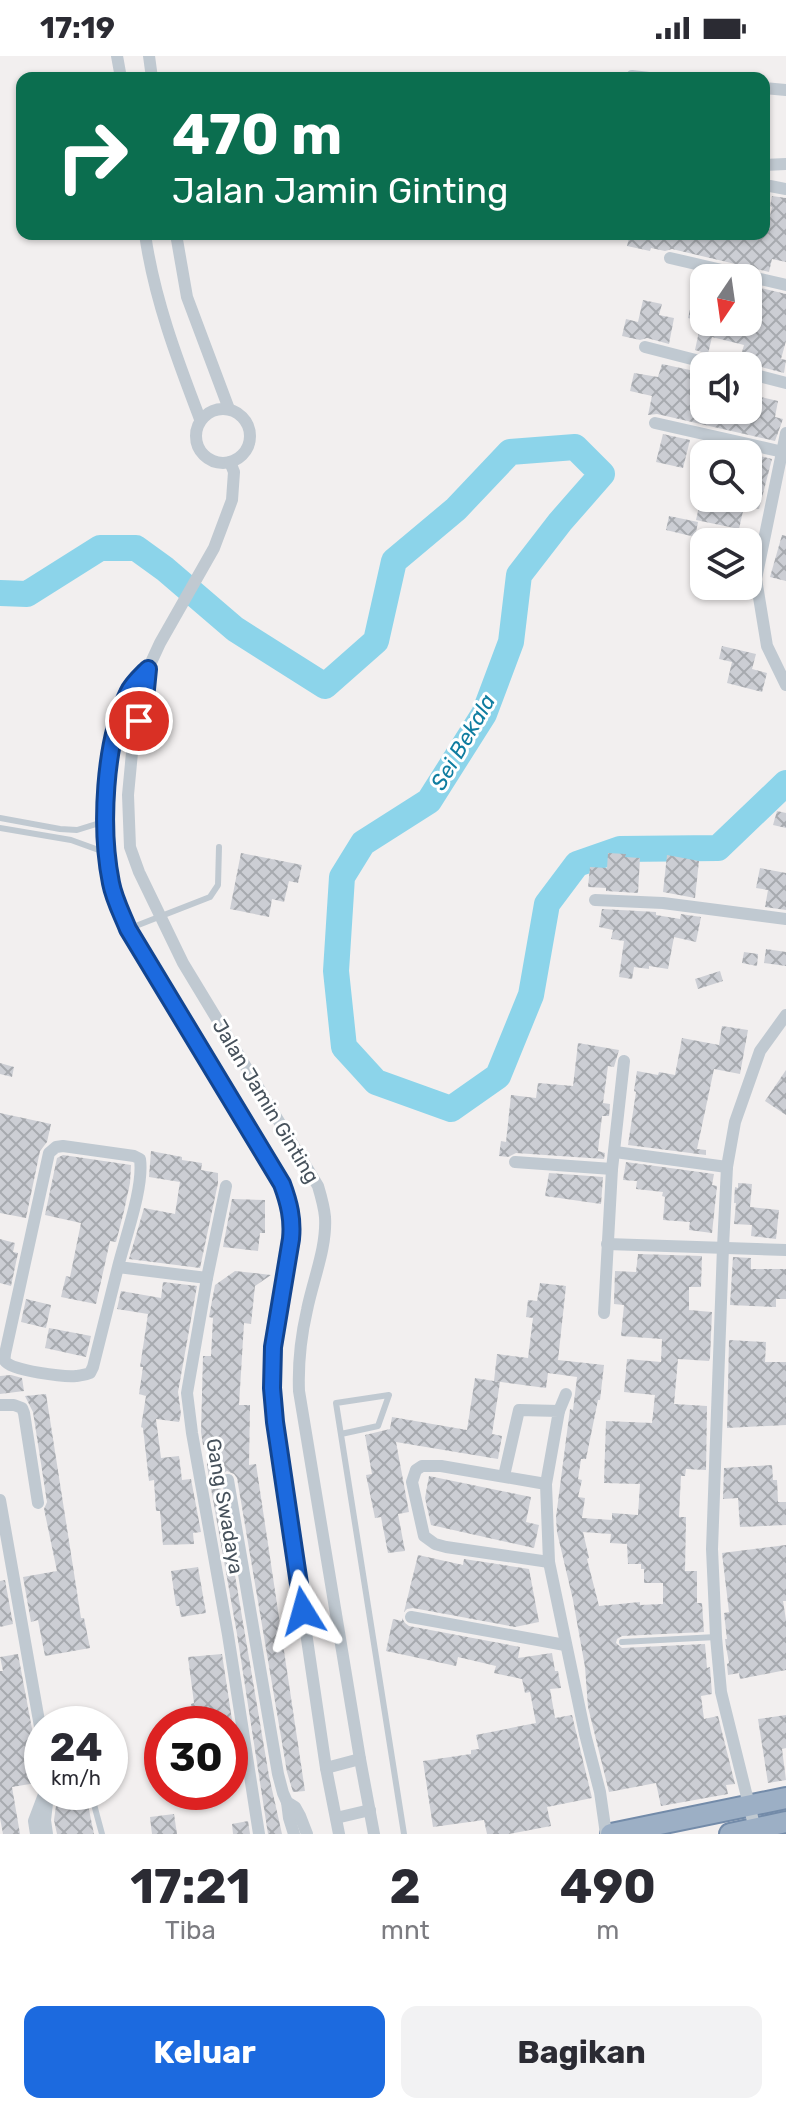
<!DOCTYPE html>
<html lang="id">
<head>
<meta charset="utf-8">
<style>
	body { margin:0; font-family:Rubik,sans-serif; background:#f2f2f3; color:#2b2b33; height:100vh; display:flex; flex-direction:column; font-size:30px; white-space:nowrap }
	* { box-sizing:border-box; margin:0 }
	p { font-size:26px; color:#7c7c81 }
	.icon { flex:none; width:44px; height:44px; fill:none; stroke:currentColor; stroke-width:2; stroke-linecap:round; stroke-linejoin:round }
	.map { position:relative; height:1778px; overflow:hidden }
	.details { display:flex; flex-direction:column; background:#fff; flex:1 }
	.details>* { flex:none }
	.hud { position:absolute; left:16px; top:16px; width:754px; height:168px; border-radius:16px; box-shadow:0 2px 6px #0004; background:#0b6e4f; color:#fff; overflow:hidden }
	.needle { width:52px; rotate:193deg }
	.tools { position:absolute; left:690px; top:208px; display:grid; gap:16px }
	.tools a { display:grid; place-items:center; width:72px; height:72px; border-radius:16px; background:#fff; box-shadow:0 2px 6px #0004; font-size:40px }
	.speed { position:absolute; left:24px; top:1650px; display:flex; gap:16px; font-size:40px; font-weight:700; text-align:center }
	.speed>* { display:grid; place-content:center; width:104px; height:104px; border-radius:50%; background:#fff; box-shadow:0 2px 6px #0004; line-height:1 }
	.speed small { font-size:20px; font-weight:400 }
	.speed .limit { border:12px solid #d22; background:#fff; color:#111 }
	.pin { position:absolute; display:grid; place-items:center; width:68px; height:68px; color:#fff; margin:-34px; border:4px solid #fff; border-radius:50%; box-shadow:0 2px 8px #0007 }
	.me { position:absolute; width:88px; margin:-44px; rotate:352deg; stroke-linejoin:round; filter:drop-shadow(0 0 6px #0008) }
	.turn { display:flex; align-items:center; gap:28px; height:168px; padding:0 24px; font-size:36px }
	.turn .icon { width:104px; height:104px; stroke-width:2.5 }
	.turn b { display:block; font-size:56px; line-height:68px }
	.eta { display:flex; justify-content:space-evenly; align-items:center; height:136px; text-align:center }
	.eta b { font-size:48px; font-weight:700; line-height:56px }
	.primary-button { display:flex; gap:16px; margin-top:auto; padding:16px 24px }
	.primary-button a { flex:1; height:92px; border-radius:16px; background:#1c6adf; color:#fff; font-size:32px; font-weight:700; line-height:92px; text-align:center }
	.primary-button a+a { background:#f2f2f3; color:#2b2b33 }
	.status { display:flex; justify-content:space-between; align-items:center; height:56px; padding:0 40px; background:#fff; direction:ltr }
	.status svg { height:22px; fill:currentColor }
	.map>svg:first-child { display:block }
</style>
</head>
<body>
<div class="status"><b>17:19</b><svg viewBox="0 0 49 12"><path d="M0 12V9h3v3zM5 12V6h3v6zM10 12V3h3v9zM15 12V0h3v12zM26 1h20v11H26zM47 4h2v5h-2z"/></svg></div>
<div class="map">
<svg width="786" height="1778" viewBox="0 0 786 1778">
	<defs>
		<pattern id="building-cross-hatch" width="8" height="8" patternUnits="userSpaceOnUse" patternTransform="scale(2)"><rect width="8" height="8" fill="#ccced4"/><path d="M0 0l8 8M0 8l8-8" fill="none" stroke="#a7aaaf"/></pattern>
	</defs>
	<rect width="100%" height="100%" fill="#f2efef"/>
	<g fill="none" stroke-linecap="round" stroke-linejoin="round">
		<polyline stroke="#8cd4ea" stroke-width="26" points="0,537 27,538 100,492 136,492 165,513 235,573 325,630 376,585 394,505 456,453 510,396 575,391 602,418 560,466 519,519 511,586 484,658 429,745 363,787 342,821 336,915 344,991 376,1026 451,1053 498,1020 531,939 547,848 577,808 620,793 718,792 786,727"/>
	</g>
	<g fill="url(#building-cross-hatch)" fill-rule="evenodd">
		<polygon points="772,140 786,142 786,206 772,203 769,216 672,193 665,195 651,192 650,195 627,190 630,178 764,178 764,173 767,173 772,151 770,150"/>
		<polygon points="698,218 716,222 704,222 704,266 688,262"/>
		<polygon points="748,229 786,238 786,285 781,303 786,304 784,317 750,308 738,310 744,289 712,281 708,298 695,294 701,266 748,266"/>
		<polygon points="643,244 662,248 659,259 674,262 669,288 647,282 640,284 622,280 626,263 638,266"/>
		<polygon points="662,308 690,314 691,312 704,315 704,354 748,354 748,338 778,345 775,361 783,363 775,385 657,358 648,359 652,340 630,335 634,317 658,321"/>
		<polygon points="663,378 690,384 683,412 656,406"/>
		<polygon points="726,392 772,403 759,453 748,450 748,398 724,398"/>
		<polygon points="701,442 746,442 739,473 696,464"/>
		<polygon points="669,460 698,466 695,481 666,474"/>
		<polygon points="782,479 786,480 786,525 770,521"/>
		<polygon points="722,590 756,598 752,613 767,617 762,636 727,627 732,606 719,603"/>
		<polygon points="777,755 786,757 786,772 773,769"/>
		<polygon points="241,797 302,809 298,827 289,825 284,846 272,843 269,861 230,853"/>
		<polygon points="608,797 626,798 625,801 640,802 638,837 606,835 606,832 588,831 590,811 607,812"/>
		<polygon points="667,799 699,805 695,842 663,836"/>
		<polygon points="760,812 786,817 786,854 765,851 768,834 756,832"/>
		<polygon points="602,853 656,856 656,859 680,863 681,858 701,861 696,886 674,881 668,913 649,910 649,913 634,911 632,923 619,921 624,885 611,883 613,874 599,871"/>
		<polygon points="766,893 786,896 786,910 764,907"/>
		<polygon points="744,896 758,898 757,910 742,907"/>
		<polygon points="720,915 723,925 698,933 695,923"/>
		<polygon points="722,970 748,974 740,1018 714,1013 697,1093 706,1094 706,1099 628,1089 636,1036 634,1035 637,1015 658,1019 659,1016 675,1019 682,982 719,989"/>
		<polygon points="578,987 619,994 614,1011 608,1010 603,1047 610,1048 609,1060 602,1060 598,1095 605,1097 604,1103 516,1097 508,1101 499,1100 501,1085 506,1086 511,1039 536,1042 538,1027 573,1030"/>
		<polygon points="0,1007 14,1011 12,1021 0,1018"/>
		<polygon points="786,1014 786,1059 765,1045"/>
		<polygon points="0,1057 51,1068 47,1086 40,1095 26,1162 0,1157"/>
		<polygon points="151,1095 182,1101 182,1104 202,1107 201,1114 218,1117 218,1127 200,1212 129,1203 144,1152 175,1158 180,1126 149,1121"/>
		<polygon points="63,1099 131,1109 130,1127 124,1155 116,1186 110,1185 96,1248 61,1241 66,1220 70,1221 81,1167 45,1159 57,1102"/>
		<polygon points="626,1106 714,1118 712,1129 717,1130 712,1177 689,1174 690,1166 663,1164 665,1141 662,1140 663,1136 636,1133 637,1125 623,1124"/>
		<polygon points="549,1117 603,1121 601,1148 545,1140"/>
		<polygon points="738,1127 752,1128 750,1151 779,1154 776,1183 751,1180 752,1169 734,1168 736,1147 734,1147 735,1131 738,1132"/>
		<polygon points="232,1143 265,1144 265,1177 260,1177 258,1195 223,1191"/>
		<polygon points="0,1183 15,1187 13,1196 18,1197 11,1230 0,1227"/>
		<path d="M638,1198L702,1200L701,1231H689V1254L712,1256L710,1302L709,1305L678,1303L674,1348L707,1350L706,1414L686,1413L685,1420H681L679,1461H686L685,1515H697V1547H702L704,1576L622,1580L617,1583L616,1587L622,1592L705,1588L707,1612L710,1611L712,1638L701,1640L704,1663L718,1660L735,1728L726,1729L728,1738L661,1750L656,1727L609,1736L588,1651L585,1611L573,1544L557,1476L556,1461L570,1353L573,1354L577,1321L548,1317L546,1332L494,1325L497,1298L528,1302L533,1262L526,1261L528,1244L537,1245L540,1227L566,1230L558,1304L604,1309L600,1344H598L586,1403H581L578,1423L582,1424L578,1441L585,1442L582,1462L612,1464V1457L638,1459L640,1428L604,1427L606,1365L652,1367L655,1339L624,1336L627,1303L661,1306L662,1283L621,1280L624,1249L614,1248L615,1215L636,1216ZM583,1476L611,1478L610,1487L627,1488L628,1508H641V1513H644V1527H663V1548L640,1549V1546L599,1550L587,1503L589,1502Z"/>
		<polygon points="733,1201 751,1202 751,1213 786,1213 786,1243 776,1243 776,1251 730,1249"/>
		<polygon points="235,1215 271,1219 255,1230 251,1268 244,1267 239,1349 250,1349 249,1409 256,1408 305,1735 293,1736 287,1716 237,1422 234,1418 227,1415 222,1418 219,1425 269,1720 282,1778 268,1778 237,1578 207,1410 207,1389 203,1389 201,1376 203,1300 211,1300 213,1262 209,1261 215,1229"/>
		<polygon points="163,1226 197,1230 178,1336 181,1358 179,1366 156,1363 161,1402 179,1400 182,1424 191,1423 201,1476 193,1477 194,1488 163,1489 160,1455 156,1455 154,1424 149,1425 143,1372 141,1371 146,1340 139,1338 143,1311 140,1311 148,1258 117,1253 121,1235 161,1242"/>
		<polygon points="26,1243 51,1249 46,1272 21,1266"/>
		<polygon points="49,1272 91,1280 86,1301 45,1292"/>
		<polygon points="729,1284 766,1286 765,1306 786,1306 786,1369 727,1372"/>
		<polygon points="11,1319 22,1322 24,1335 0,1338 0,1320"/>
		<polygon points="475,1322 500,1326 492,1378 502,1380 498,1403 396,1386 409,1456 398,1458 405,1495 388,1497 381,1461 375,1462 366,1419 372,1418 365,1379 390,1373 392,1361 467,1374"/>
		<polygon points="46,1338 81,1562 84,1562 90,1592 45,1600 38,1564 31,1566 23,1521 57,1515 44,1453 47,1446 33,1356 25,1340"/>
		<polygon points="772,1409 773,1424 777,1424 778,1446 786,1446 786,1469 740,1471 738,1442 723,1443 724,1412"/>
		<polygon points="429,1420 531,1441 526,1466 539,1469 534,1492 431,1469 425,1442"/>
		<polygon points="786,1489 786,1545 783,1545 786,1564 786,1614 740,1623 739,1617 728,1619 727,1608 729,1607 726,1590 725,1583 727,1583 724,1557 729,1556 722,1497"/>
		<polygon points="418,1499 463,1509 464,1503 529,1513 539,1566 515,1571 413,1552 407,1553 404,1556"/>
		<polygon points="198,1511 206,1557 181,1561 179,1550 176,1550 171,1515"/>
		<polygon points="5,1524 13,1568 0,1571 0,1525"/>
		<polygon points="402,1562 405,1567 409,1570 520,1591 518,1602 552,1597 555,1615 558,1615 561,1632 550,1633 555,1662 572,1659 592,1742 547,1751 551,1770 509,1778 487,1778 484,1764 433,1771 423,1705 471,1698 471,1694 479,1693 476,1679 536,1667 530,1636 525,1637 522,1623 494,1617 496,1610 458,1601 456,1610 386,1595 393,1563 402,1565"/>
		<polygon points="18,1598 42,1726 12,1731 20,1778 3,1778 0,1762 0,1615 3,1615 0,1601"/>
		<polygon points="222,1598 237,1697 230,1698 230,1668 195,1668 191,1648 194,1647 188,1601"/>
		<polygon points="786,1659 786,1692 782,1693 786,1724 768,1727 758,1663"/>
		<polygon points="87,1744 94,1778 57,1778 54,1764 56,1750"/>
		<polygon points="174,1758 177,1778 152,1778 150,1761"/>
		<polygon points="248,1765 250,1778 233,1778 232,1768"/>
	</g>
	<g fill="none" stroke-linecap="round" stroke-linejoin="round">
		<g stroke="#738ba9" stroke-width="24">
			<g id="trunk">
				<polyline points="611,1778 786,1742"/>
				<polyline points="730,1778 786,1766"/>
			</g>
		</g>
		<g stroke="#c0c9d1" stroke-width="6">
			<polyline points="0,762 60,773 77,774 106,765"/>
			<polyline points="0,772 71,784 107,797"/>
			<polyline points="128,873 210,841 218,829 219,791"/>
			<polyline points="341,1378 378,1370 389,1339 336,1347 404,1778"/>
			<polyline points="622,1586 716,1581"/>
			<polyline points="92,1741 102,1778"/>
		</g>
		<g stroke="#c0c9d1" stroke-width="12">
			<polyline points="117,0 121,22"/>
			<polyline points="149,0 152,22"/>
			<polyline points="632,20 649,22"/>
			<polyline points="764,32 786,34"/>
			<polyline points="764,109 786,108"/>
			<polyline points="764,131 770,130 786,133"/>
			<path d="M145,178C154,242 177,303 200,363"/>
			<polyline points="176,178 187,241 229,353"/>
			<polyline points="670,202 786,229"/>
			<polyline points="645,291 719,310"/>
			<polyline points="748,317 786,327"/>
			<circle cx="223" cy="380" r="27"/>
			<polyline points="655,367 783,396"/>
			<polyline points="786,377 756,523 767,590 786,629"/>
			<path d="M230,406L234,416L232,444L214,492L160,587L148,613L129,634L113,682L105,737L107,797L111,829L128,873L282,1128C290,1147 293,1163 291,1183L273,1291L272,1332L275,1366L326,1712L339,1778"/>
			<path d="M148,614L145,643L133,686L128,739L130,791L139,816L183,907L318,1130C321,1140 324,1150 325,1161C327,1191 313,1224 307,1254C301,1280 298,1308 299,1335L360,1703L374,1778"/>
			<polyline points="595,844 663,847 786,863"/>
			<polyline points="615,1096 727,1111"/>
			<polyline points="515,1106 612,1113"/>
			<polyline points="226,1130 207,1222 187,1337 192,1377 228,1579 259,1778"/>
			<polyline points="607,1188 786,1194"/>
			<path d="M118,1211C125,1182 144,1132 140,1103L134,1100L63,1090L56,1091L49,1097L5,1298C5,1300 4,1303 5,1305C11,1315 65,1321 76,1320C77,1320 89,1318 90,1317L93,1311L118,1211L207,1222"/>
			<polyline points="604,1257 612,1113 624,1005"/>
			<polyline points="0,1349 14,1349 22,1352 24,1357 38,1447"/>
			<polyline points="559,1355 566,1338"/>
			<polyline points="504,1420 519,1354 559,1355 546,1428 549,1506 446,1491 435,1488 424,1480 412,1426 416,1414 422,1410 441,1410 546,1428"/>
			<polyline points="228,1424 278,1718 283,1737 287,1746 295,1751 300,1760 307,1778"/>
			<polyline points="0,1444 42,1682"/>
			<polyline points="549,1506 585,1678 600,1736 606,1778"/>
			<polyline points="411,1561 565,1589"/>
			<polyline points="326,1712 360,1703"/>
			<polyline points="287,1746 289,1762 294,1778"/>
			<polyline points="336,1762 370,1754"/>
			<polyline points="755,1773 721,1636 716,1581 712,1493 723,1191 727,1111 735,1066 760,995 786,959"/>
			<polyline points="36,1778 34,1765 45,1736"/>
			<polyline points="47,1778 45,1764 48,1739"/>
		</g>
		<use href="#trunk" stroke="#9cafc5" stroke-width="20"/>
	</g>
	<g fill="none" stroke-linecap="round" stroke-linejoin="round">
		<g stroke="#124591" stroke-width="20">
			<path id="route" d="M139,665L145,643L148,613C141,620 132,628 128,637C104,687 100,772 111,827C114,843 122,858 128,873L282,1128C289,1147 293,1163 291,1183L273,1291L272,1332L275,1366L303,1555"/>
		</g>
		<use href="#route" stroke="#1c6adf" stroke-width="14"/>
	</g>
	<g text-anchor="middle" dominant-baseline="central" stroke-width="6" stroke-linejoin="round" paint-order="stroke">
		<g font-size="20" fill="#47525c" stroke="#fff">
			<text transform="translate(266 1045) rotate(59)">Jalan Jamin Ginting</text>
			<text transform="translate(225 1450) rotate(80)">Gang Swadaya</text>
		</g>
		<g font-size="22" font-style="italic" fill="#0f7da0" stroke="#fff">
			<text transform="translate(463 686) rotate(-60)">Sei Bekala</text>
		</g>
	</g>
</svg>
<div class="tools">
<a><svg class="needle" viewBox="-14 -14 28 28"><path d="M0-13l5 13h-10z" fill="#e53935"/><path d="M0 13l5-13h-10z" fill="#7c7c81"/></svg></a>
<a><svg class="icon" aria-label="sound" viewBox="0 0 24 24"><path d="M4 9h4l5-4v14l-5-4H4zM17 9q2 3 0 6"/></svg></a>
<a><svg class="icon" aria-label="search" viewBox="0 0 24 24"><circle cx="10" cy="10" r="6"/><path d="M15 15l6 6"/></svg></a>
<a><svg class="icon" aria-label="layers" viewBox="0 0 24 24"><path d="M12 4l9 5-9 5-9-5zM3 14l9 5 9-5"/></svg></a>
</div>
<div class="speed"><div>24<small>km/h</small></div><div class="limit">30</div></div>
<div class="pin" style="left:139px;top:665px;background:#d93025"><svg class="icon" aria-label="arrive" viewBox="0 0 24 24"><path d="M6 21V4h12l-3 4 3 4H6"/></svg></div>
<svg class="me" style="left:303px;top:1555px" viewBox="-20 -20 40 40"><path d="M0-17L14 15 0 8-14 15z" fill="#1c6adf" stroke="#fff" stroke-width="4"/></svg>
<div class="hud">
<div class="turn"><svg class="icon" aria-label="right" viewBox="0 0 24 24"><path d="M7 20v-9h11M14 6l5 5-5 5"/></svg><div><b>470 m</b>Jalan Jamin Ginting</div></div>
</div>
</div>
<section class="details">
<div class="eta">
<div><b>17:21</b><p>Tiba</p></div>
<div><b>2</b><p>mnt</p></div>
<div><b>490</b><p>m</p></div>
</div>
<div class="primary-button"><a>Keluar</a><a>Bagikan</a></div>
</section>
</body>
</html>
